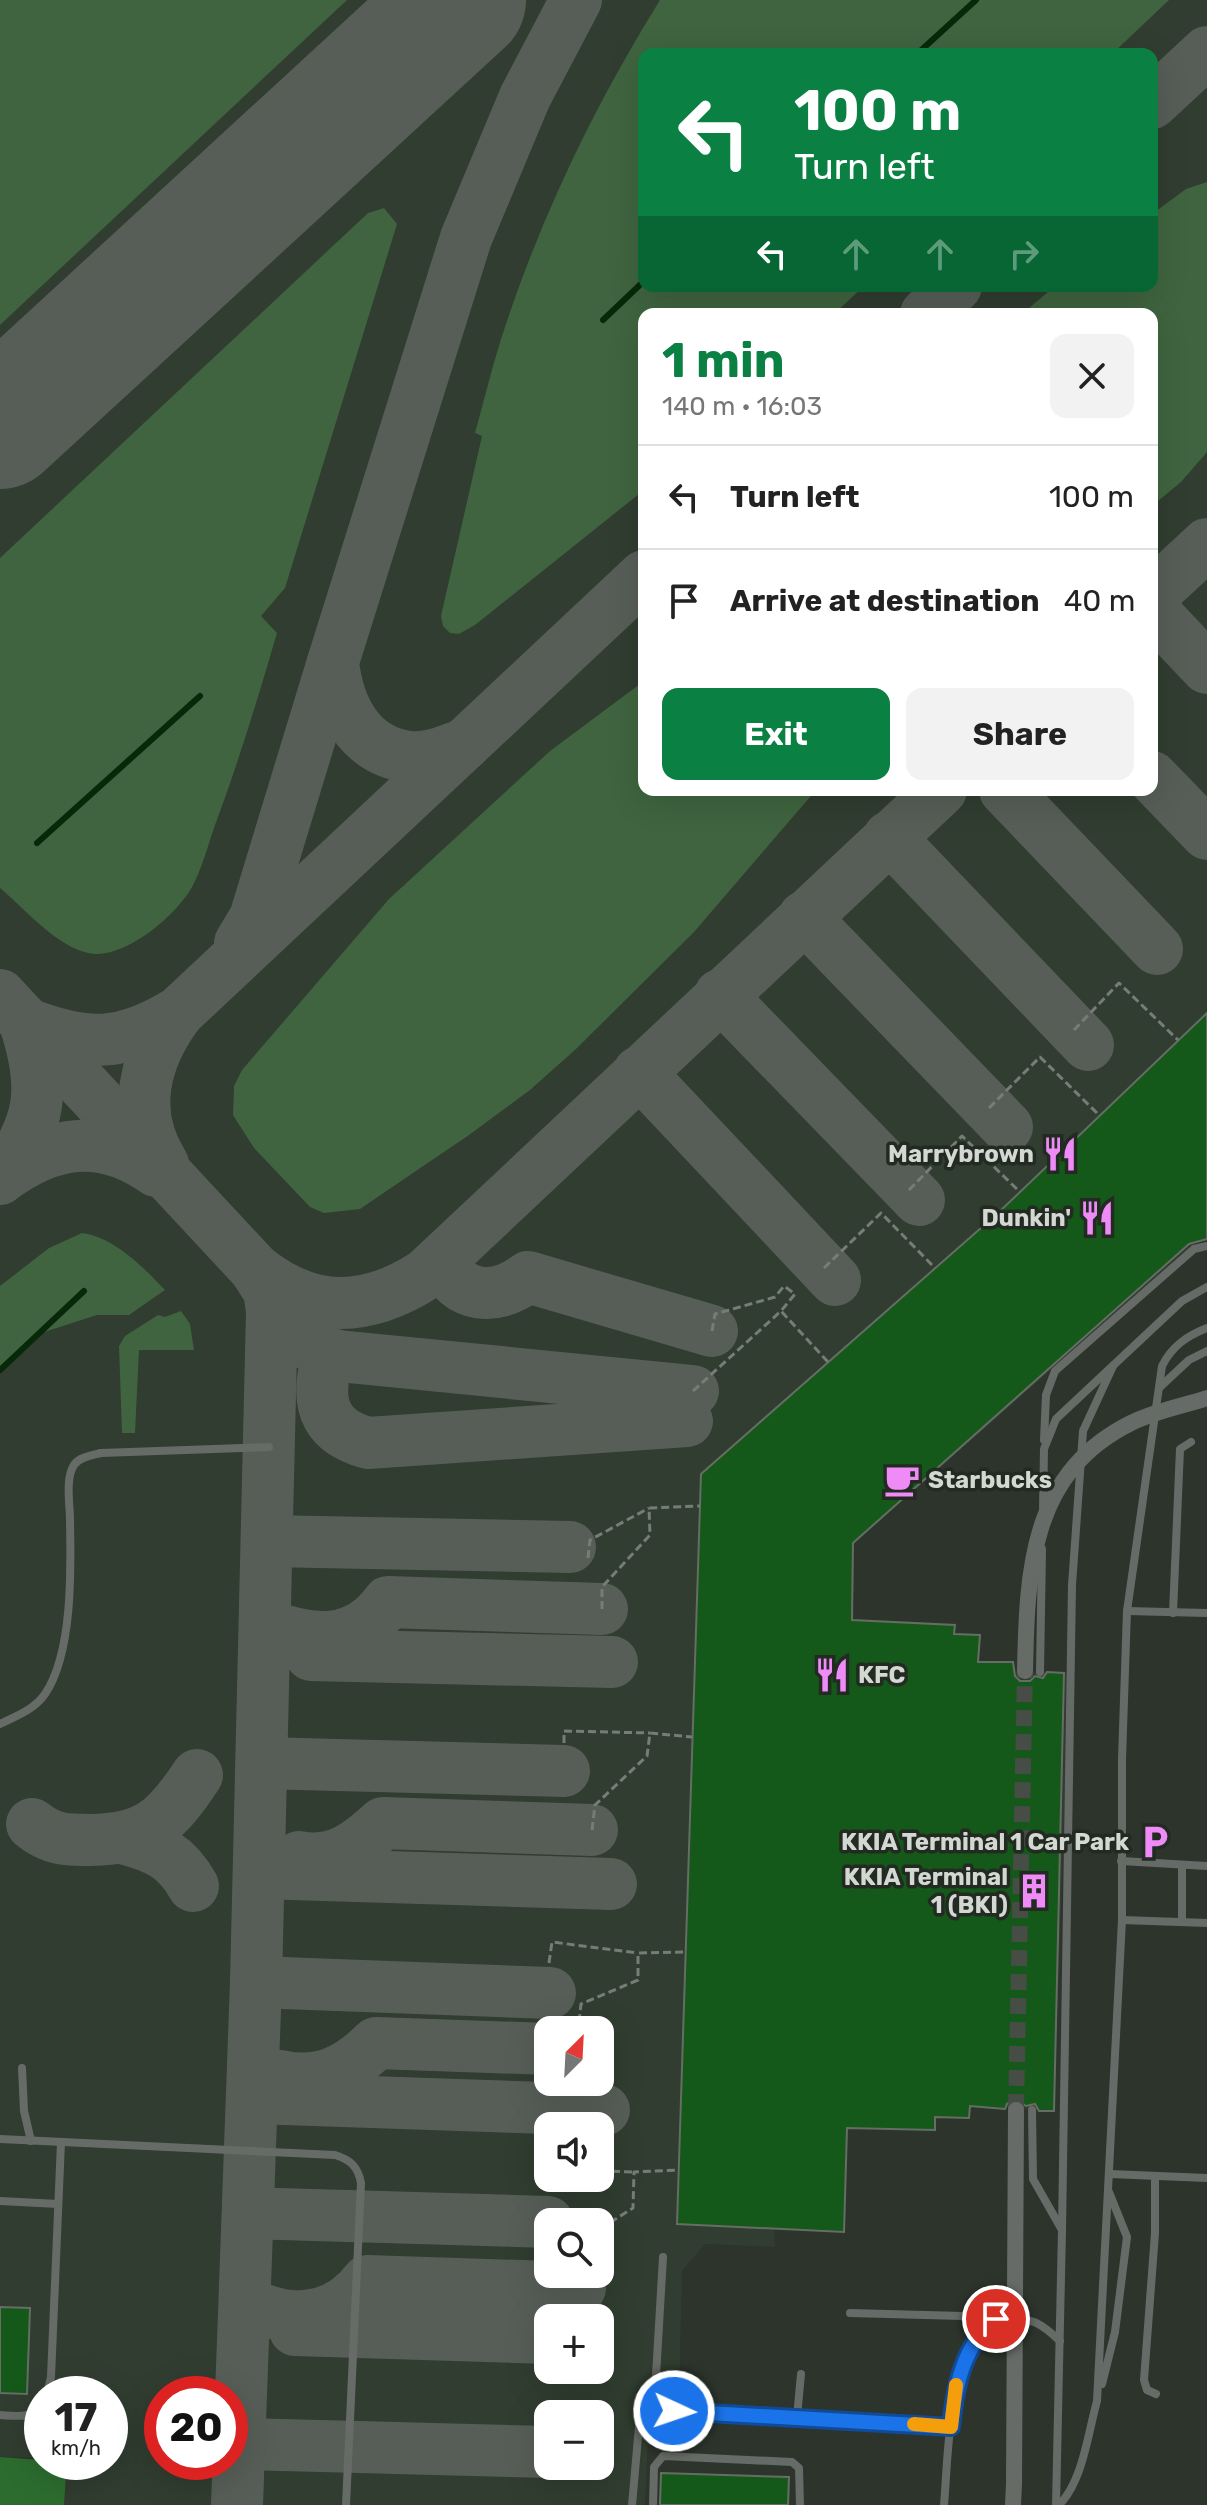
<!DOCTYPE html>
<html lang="en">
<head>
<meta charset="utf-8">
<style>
	body { margin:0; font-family:Rubik,sans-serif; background:#f2f2f2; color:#222; height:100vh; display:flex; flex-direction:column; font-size:30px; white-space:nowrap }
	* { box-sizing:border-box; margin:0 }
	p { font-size:26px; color:#767676 }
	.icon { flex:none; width:44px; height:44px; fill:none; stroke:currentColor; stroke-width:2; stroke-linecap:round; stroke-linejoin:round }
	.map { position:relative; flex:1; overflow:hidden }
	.sheet { position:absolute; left:638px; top:308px; width:520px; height:488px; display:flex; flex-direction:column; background:#fff; border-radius:16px; box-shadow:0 8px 32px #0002 }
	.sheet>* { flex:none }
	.hud { position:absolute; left:638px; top:48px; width:520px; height:244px; border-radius:16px; box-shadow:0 8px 32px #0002; background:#0b8043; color:#fff; overflow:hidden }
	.needle { width:52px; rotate:24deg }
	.tools { position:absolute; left:534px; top:2016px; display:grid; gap:16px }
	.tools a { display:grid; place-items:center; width:80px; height:80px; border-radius:16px; background:#fff; box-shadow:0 8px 32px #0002; font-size:40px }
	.speed { position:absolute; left:24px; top:2376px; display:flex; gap:16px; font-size:40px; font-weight:700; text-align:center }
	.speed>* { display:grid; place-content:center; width:104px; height:104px; border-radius:50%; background:#fff; box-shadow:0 8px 32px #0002; line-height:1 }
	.speed small { font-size:20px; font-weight:400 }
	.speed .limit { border:12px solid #d22; background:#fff; color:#111 }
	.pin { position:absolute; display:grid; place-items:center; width:68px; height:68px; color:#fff; margin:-34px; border:4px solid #fff; border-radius:50%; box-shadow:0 2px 8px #0007 }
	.me { position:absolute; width:88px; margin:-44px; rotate:93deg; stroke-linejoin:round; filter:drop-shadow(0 0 6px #0008) }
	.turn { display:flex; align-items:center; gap:28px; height:168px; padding:0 24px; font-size:36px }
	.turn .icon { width:104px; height:104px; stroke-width:2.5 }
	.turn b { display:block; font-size:56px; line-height:68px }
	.lanes { display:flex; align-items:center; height:76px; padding:0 24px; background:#0003; justify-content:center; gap:40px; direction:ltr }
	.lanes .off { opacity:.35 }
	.round { display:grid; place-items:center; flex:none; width:84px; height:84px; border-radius:16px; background:#f2f2f2 }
	.headline { display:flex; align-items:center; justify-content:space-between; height:136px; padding:0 24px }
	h1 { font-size:48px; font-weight:700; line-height:60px; color:#0b8043 }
	.cta { display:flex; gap:16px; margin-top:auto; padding:16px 24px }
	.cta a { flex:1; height:92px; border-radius:16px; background:#0b8043; color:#fff; font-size:32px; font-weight:700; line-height:92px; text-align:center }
	.cta a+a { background:#f2f2f2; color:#222 }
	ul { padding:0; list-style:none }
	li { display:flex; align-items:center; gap:24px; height:104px; padding:0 24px; border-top:2px solid #e0e0e0 }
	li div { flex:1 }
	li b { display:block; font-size:30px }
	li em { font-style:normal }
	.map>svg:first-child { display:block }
</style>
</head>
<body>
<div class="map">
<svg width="1207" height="2505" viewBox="0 0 1207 2505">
	<rect width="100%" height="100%" fill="#2c342c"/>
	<path fill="#303d30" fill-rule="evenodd" d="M0,0H1207V1241H1198L853,1544V1619L955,1625V1634L980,1635L979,1662H1013L1014,1671L1069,1673L1054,2111L970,2106L969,2118L935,2117V2130L848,2128L844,2232L774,2229L775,2247L705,2244L682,2271L679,2401L694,2404L692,2444L648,2442L645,2505H64L67,2462H110V2394H42V2458L0,2457ZM644,54H1152V286H644ZM644,314H1152V790H644ZM548,2030H600V2082H548ZM548,2126H600V2178H548ZM548,2222H600V2274H548ZM548,2318H600V2370H548ZM162,2394H230V2462H162ZM548,2414H600V2466H548Z"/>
	<g fill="#3f643f">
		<polygon points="0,0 347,0 0,325"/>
		<path d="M660,0H1169L1112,54H644V286H864L834,314H644V490L475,625L459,634L450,633L443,626L441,616L482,436L475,433C485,398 493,362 505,327C543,212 596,103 660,0Z"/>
		<polygon points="1207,182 1207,452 1181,482 1152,506 1152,314 1022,314 1055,286 1152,286 1152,214 1186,189"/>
		<path d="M384,208L397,224L285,588L261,616L277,633C258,698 239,761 215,825C208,845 202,869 192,887C176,916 123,961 88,953C56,946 25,909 0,888V558L368,213Z"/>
		<polygon points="644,681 644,790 816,790 694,932 576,1049 530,1090 469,1135 360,1209 324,1213 310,1207 254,1148 233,1115 234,1086 242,1070 389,899 550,751"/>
		<path d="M82,1233C114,1237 143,1267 165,1290L129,1315H97L38,1334L0,1370V1286L49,1248Z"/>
		<polygon points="181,1311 190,1324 194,1350 139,1350 135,1433 122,1433 119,1346 125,1336 158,1315 165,1317"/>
	</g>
	<polygon fill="#2c6d2f" points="0,2457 67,2462 64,2505 0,2505"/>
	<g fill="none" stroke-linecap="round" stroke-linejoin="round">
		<g stroke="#072909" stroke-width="6">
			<polyline points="917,54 976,0"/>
			<polyline points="603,320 644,281"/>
			<polyline points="37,843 200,696"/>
			<polyline points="0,1370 84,1291"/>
		</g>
		<g stroke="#575e57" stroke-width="52">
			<polyline points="1152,103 1207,52"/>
			<polyline points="926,314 956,286"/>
			<polyline points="1152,595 1207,544"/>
			<polyline points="1152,610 1207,668"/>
			<path d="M465,744C449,750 429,759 410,757C359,751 338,707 333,662L466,238L525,97L576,0"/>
			<polyline points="1152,777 1207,834"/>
			<polyline points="1005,790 1157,949"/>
			<polyline points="889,837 1088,1045"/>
			<polyline points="804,917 1007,1127"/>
			<polyline points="240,943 255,918 333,662"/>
			<path d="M0,995L255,1269C311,1314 366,1313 426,1274L941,790"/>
			<polyline points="720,995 919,1200"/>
			<path d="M25,1023C87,1047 122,1047 179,1012L644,576"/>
			<polyline points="639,1072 835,1280"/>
			<path d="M163,1164C130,1113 144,1058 179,1012"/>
			<path d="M1,1178C52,1140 102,1133 156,1171"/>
			<path d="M0,1179C42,1124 46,1088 25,1023"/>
			<path d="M441,1260C459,1300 496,1301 528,1277L712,1331"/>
			<path d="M272,1311C290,1338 308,1347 338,1356L693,1391"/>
			<path d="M325,1368C316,1408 328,1432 368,1443L687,1421"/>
			<polyline points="267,1541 570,1547"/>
			<path d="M265,1624C310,1642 356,1647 388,1602L602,1609"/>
			<polyline points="311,1655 612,1662"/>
			<polyline points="262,1763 564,1771"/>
			<path d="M32,1824C51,1840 67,1840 91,1840C147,1839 166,1822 197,1775"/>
			<path d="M126,1839C157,1847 177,1857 193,1886"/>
			<path d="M299,1857C335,1864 358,1846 383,1823L592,1830"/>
			<polyline points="259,1873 611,1884"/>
			<polyline points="256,1982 550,1993"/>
			<path d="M281,2076C320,2085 349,2070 376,2043L548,2049"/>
			<polyline points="253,2098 604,2110"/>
			<polyline points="249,2213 548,2222"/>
			<path d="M245,2301C287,2325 336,2322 367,2281L580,2288"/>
			<polyline points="295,2330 548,2338"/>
			<polyline points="240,2444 548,2452"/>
			<polyline points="237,2505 256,1982 272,1311 269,1291 255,1269"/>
		</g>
		<polyline stroke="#575e57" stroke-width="128" points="0,425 462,0"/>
	</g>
	<g fill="#14581a" stroke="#656d64" stroke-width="2">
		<polygon points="1207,1013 1207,1239 1189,1244 853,1543 852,1620 955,1625 954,1634 980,1635 978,1662 1013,1662 1015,1676 1020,1681 1030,1681 1035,1676 1043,1678 1047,1672 1064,1673 1054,2111 1039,2111 1035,2104 1026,2106 1015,2099 1007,2104 1005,2109 970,2106 969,2118 935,2117 935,2130 847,2128 844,2232 677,2224 701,1474 998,1213"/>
		<polygon points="0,2307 30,2308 27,2394 0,2393"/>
		<polygon points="661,2473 789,2477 788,2505 660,2505"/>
	</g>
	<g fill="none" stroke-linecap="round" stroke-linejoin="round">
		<polyline stroke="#454d45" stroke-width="16" stroke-dasharray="16 8" stroke-linecap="butt" points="1016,2110 1025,1671"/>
		<g stroke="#767c76" stroke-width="3" stroke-dasharray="8 4" stroke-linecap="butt">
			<polyline points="1074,1030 1119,983 1178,1040"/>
			<polyline points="989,1108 1040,1057 1099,1115"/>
			<polyline points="909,1190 962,1136 1020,1192"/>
			<polyline points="824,1268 881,1213 935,1268"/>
			<polyline points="712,1331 715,1314 775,1297 784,1286 795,1294 781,1311"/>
			<polyline points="693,1391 781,1311 828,1362"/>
			<polyline points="588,1558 590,1540 649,1508"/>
			<polyline points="602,1609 602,1587 650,1535 649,1508 700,1506"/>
			<polyline points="564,1743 564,1731 650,1733"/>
			<polyline points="592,1830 595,1805 647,1756 650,1733 692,1737"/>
			<polyline points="549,1963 552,1942 638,1953"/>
			<polyline points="579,2022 581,2004 638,1980 638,1953 685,1952"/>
			<polyline points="600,2171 634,2172"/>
			<polyline points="557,2189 557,2178"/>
			<polyline points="600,2229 633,2208 634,2172 678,2170"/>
		</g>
		<g stroke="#676b67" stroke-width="8">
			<polyline points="1160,1387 1189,1360 1207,1351"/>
			<polyline points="1044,1440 1046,1395 1055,1371 1194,1249 1207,1246"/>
			<polyline points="1043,1511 1044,1449 1056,1419 1182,1301 1207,1287"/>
			<polyline points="1127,1611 1207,1613"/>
			<polyline points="1173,1613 1180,1449 1191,1442"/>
			<polyline points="1040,1672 1042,1549"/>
			<path d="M0,1724C16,1716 35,1709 45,1694C73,1653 71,1568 70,1520C70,1504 65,1479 74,1465C79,1457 93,1455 101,1453L269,1447"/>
			<polyline points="1121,1861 1207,1866"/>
			<polyline points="1182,1865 1182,1921"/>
			<polyline points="1122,1920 1207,1923"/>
			<polyline points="22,2068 24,2111 31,2141"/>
			<polyline points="1032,2110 1033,2179 1062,2230 1056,2505"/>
			<path d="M0,2139L335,2155C351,2160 358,2167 361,2183L346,2505"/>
			<polyline points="1110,2174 1207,2178"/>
			<polyline points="1155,2176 1155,2233 1144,2380 1147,2390 1156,2394"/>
			<polyline points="0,2201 58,2204"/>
			<polyline points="1062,2230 1072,1585 1083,1431 1113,1366"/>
			<polyline points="663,2257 654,2410 951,2427"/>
			<polyline points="850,2313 962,2316 984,2329"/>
			<polyline points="1102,2384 1115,2332 1127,2237 1109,2192"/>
			<polyline points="47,2394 51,2377 61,2142"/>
			<path d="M0,2415C17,2416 31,2419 42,2405"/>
			<polyline points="797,2417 801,2374"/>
			<polyline points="632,2505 639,2426 644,2415 654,2410"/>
			<polyline points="653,2505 654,2467 663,2456 792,2462 799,2468 800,2505"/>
			<path d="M944,2505C948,2462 948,2323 1007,2319C1032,2317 1042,2324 1060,2341"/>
			<path d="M1059,2505C1083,2481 1088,2433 1097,2401L1122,1920V1759L1127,1611L1162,1366C1172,1346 1187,1336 1207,1328"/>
		</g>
		<polyline stroke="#676b67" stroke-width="16" points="1013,2505 1014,2483"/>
		<g stroke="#676b67" stroke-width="16">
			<path d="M1025,1671C1027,1571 1030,1473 1131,1423C1154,1411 1183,1406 1207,1398"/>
			<polyline points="1014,2483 1016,2110"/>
		</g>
	</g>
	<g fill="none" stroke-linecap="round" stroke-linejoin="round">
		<g stroke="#114b97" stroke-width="20">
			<path id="route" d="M674,2411L951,2427C955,2387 963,2345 996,2319"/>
		</g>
		<use href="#route" stroke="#1a73e8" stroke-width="14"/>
		<polyline stroke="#f59e0b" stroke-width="14" points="914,2424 951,2427 956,2385"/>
	</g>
	<defs>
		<g id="restaurant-bare" transform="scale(2.76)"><path d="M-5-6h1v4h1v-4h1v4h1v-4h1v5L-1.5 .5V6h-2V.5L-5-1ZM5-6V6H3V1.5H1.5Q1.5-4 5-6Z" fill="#ef8bf7" stroke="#222a22" stroke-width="2.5" paint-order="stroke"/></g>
		<g id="cafe-bare" transform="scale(2.76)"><path d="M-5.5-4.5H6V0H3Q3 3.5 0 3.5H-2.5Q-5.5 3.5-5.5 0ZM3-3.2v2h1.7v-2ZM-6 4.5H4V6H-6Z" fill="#ef8bf7" stroke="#222a22" stroke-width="2.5" paint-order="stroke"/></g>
		<g id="parking-bare" transform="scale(2.76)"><path d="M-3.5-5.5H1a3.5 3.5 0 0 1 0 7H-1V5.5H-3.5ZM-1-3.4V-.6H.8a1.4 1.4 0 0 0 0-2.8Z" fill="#ef8bf7" stroke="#222a22" stroke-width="2.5" paint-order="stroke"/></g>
		<g id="building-bare" transform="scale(2.76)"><path d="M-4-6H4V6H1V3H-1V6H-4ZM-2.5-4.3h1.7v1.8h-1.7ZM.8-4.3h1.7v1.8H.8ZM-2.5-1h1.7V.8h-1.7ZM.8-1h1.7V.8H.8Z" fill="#ef8bf7" stroke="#222a22" stroke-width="2.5" paint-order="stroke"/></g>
	</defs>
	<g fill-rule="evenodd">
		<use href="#restaurant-bare" x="1060" y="1154"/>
		<use href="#restaurant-bare" x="1097" y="1218"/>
		<use href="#cafe-bare" x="902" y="1480"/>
		<use href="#restaurant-bare" x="832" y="1675"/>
		<use href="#parking-bare" x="1155" y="1842"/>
		<use href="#building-bare" x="1034" y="1891"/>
	</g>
	<g text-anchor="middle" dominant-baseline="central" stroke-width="7" stroke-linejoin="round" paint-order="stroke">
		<g font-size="24" font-weight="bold" fill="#d3d8d3" stroke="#222a22" text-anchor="end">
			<text x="1034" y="1154">Marrybrown</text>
			<text x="1071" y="1218">Dunkin'</text>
			<text x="928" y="1480" text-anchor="start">Starbucks</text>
			<text x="858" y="1675" text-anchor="start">KFC</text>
			<text x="1129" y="1842">KKIA Terminal 1 Car Park</text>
			<text x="1008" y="1877">KKIA Terminal<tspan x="1008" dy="28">1 (BKI)</tspan></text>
		</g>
	</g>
</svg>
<div class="tools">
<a><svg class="needle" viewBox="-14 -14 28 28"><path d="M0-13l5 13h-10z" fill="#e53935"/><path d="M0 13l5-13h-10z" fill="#767676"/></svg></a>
<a><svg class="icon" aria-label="sound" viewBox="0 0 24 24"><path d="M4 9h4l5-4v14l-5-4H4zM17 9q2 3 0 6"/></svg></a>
<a><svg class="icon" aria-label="search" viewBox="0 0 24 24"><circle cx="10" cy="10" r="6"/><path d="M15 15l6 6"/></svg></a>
<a>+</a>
<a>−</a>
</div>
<div class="speed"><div>17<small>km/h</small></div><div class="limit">20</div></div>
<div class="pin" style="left:996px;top:2319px;background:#d93025"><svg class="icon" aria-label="arrive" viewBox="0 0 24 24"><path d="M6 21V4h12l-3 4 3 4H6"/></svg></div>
<svg class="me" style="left:674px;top:2411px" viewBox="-20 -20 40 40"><circle r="17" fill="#1a73e8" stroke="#fff" stroke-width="3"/><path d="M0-11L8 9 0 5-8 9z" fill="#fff"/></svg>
<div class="hud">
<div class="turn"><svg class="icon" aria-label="left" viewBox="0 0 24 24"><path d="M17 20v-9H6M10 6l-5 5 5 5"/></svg><div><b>100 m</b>Turn left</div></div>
<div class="lanes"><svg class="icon" aria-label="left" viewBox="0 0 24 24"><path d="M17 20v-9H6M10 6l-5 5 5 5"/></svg><svg class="icon off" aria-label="ahead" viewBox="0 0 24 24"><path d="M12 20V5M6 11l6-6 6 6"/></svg><svg class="icon off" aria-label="ahead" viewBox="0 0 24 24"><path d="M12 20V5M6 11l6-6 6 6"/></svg><svg class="icon off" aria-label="right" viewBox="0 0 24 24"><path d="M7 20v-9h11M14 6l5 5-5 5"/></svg></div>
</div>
<section class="sheet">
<div class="headline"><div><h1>1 min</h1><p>140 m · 16:03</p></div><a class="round"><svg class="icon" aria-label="close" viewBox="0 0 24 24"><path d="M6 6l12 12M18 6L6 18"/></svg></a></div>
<ul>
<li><svg class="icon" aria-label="left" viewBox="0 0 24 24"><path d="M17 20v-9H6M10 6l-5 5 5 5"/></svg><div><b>Turn left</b></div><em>100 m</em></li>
<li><svg class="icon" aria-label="arrive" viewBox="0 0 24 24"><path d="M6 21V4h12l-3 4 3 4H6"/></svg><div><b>Arrive at destination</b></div><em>40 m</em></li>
</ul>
<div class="cta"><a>Exit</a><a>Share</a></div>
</section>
</div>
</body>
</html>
